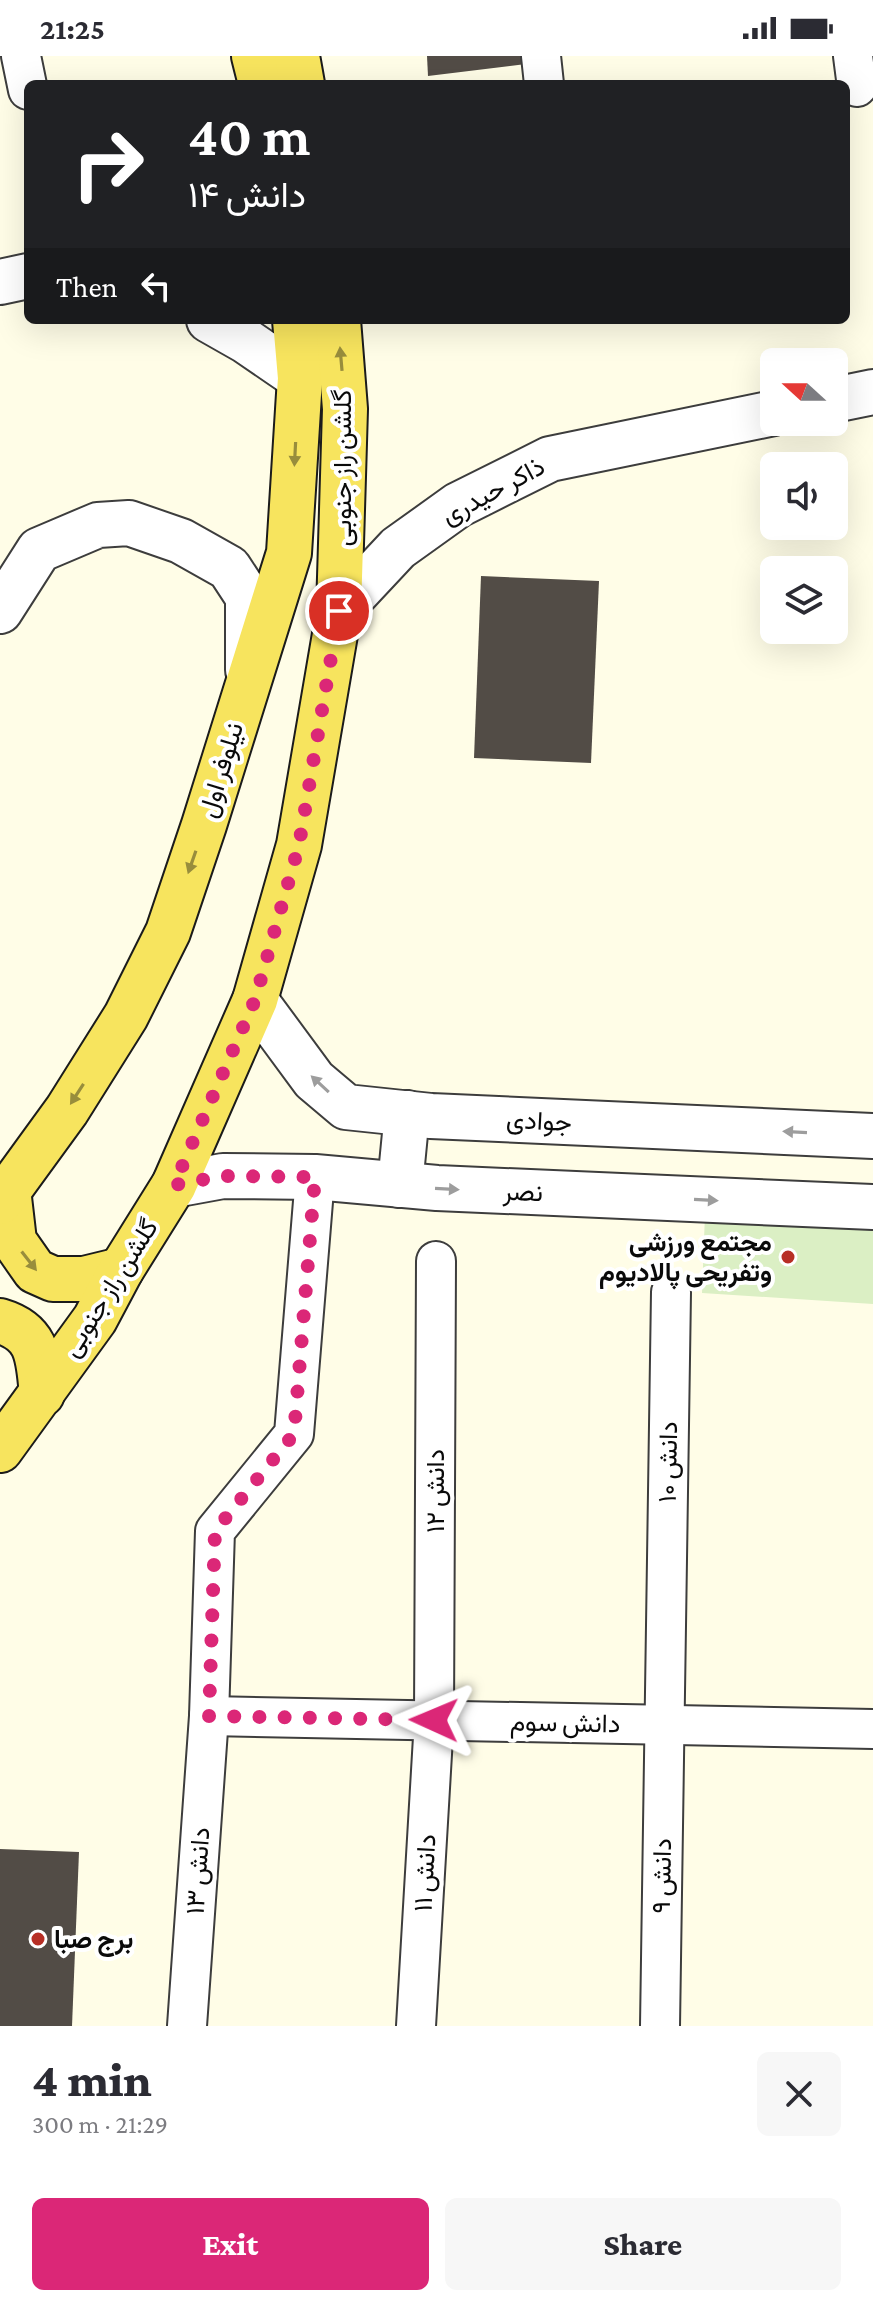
<!DOCTYPE html>
<html lang="en">
<head>
<meta charset="utf-8">
<style>
	body { margin:0; font-family:"Crimson Pro",Vazirmatn,serif; background:#f7f7f7; color:#2b2b33; height:100vh; display:flex; flex-direction:column; font-size:30px; white-space:nowrap }
	* { box-sizing:border-box; margin:0 }
	p { font-size:26px; color:#7c7c81 }
	.icon { flex:none; width:44px; height:44px; fill:none; stroke:currentColor; stroke-width:2; stroke-linecap:round; stroke-linejoin:round }
	.map { position:relative; height:1970px; overflow:hidden }
	.drawer { display:flex; flex-direction:column; background:#fff; flex:1 }
	.drawer>* { flex:none }
	.guide { position:absolute; left:24px; top:24px; width:826px; height:244px; border-radius:12px; box-shadow:0 8px 32px #0002; background:#202124; color:#fff; overflow:hidden }
	.needle { width:52px; rotate:291deg }
	.tools { position:absolute; left:760px; top:292px; display:grid; gap:16px }
	.tools a { display:grid; place-items:center; width:88px; height:88px; border-radius:12px; background:#fff; box-shadow:0 8px 32px #0002; font-size:40px }
	.pin { position:absolute; display:grid; place-items:center; width:68px; height:68px; color:#fff; margin:-34px; border:4px solid #fff; border-radius:50%; box-shadow:0 2px 8px #0007 }
	.me { position:absolute; width:88px; margin:-44px; rotate:271deg; stroke-linejoin:round; filter:drop-shadow(0 0 6px #0008) }
	.turn { display:flex; align-items:center; gap:28px; height:168px; padding:0 32px; font-size:36px }
	.turn .icon { width:104px; height:104px; stroke-width:2.5 }
	.turn b { display:block; font-size:56px; line-height:68px }
	.then { display:flex; align-items:center; height:76px; padding:0 32px; background:#0003; gap:16px; font-size:30px }
	.round { display:grid; place-items:center; flex:none; width:84px; height:84px; border-radius:12px; background:#f7f7f7 }
	.overview { display:flex; align-items:center; justify-content:space-between; height:136px; padding:0 32px }
	h1 { font-size:48px; font-weight:800; line-height:60px }
	.button { display:flex; gap:16px; margin-top:auto; padding:16px 32px }
	.button a { flex:1; height:92px; border-radius:12px; background:#db2777; color:#fff; font-size:32px; font-weight:800; line-height:92px; text-align:center }
	.button a+a { background:#f7f7f7; color:#2b2b33 }
	.status { display:flex; justify-content:space-between; align-items:center; height:56px; padding:0 40px; background:#fff; direction:ltr }
	.status svg { height:22px; fill:currentColor }
	.map>svg:first-child { display:block }
</style>
</head>
<body>
<div class="status"><b>21:25</b><svg viewBox="0 0 49 12"><path d="M0 12V9h3v3zM5 12V6h3v6zM10 12V3h3v9zM15 12V0h3v12zM26 1h20v11H26zM47 4h2v5h-2z"/></svg></div>
<div class="map">
<svg width="873" height="1970" viewBox="0 0 873 1970">
	<rect width="100%" height="100%" fill="#fffde7"/>
	<polygon fill="#dbefc4" points="705,1158 873,1164 873,1248 702,1237"/>
	<g fill="#524c46">
		<polygon points="427,0 524,0 526,8 428,20"/>
		<polygon points="481,520 599,525 591,707 474,702"/>
		<polygon points="0,1793 79,1796 72,1970 0,1970"/>
	</g>
	<g fill="none" stroke-linecap="round" stroke-linejoin="round">
		<g stroke="#3d3d3d" stroke-width="42">
			<g id="minor">
				<polyline points="21,0 28,34"/>
				<polyline points="541,0 544,28"/>
				<polyline points="853,0 857,31"/>
				<polyline points="209,1660 873,1673"/>
				<polyline points="187,1970 209,1660 215,1475 294,1378 315,1121"/>
				<polyline points="416,1970 434,1664 436,1205"/>
				<polyline points="660,1970 671,1236"/>
			</g>
		</g>
		<g stroke="#3d3d3d" stroke-width="48">
			<g id="tertiary">
				<polyline points="0,226 28,220"/>
				<polyline points="209,264 246,285 300,322"/>
				<polyline points="834,344 873,336"/>
				<polyline points="0,555 39,494 98,469 129,467 181,485 229,512 248,541 248,614"/>
				<polyline points="339,555 398,492 458,449 550,403 774,357"/>
				<polyline points="255,944 314,1024 346,1051 431,1060 873,1080"/>
				<polyline points="174,1129 223,1120 315,1121 437,1132 873,1151"/>
				<polyline points="400,1129 407,1057"/>
			</g>
		</g>
		<g stroke="#1b1b1b" stroke-width="48">
			<g id="primary">
				<polyline points="254,0 261,28"/>
				<polyline points="297,0 302,28"/>
				<polyline points="8,1133 14,1185 35,1215 53,1223 84,1223 121,1214"/>
				<polyline points="0,1146 67,1054 126,960 168,876 204,769 289,497 300,322 295,264"/>
				<path d="M0,1265C40,1277 38,1303 42,1338"/>
				<polyline points="0,1394 95,1263 121,1214 174,1129 255,944 299,789 339,555 345,353 338,264"/>
			</g>
		</g>
		<polyline stroke="#2c2c2c" stroke-width="5" stroke-dasharray="8 4" stroke-linecap="butt" points="671,1180 671,1202"/>
		<use href="#minor" stroke="#fff" stroke-width="38"/>
		<use href="#tertiary" stroke="#fff" stroke-width="44"/>
		<use href="#primary" stroke="#f7e45e" stroke-width="44"/>
	</g>
	<defs><path id="oneway-solid" d="M-6-.8H1V-3.2L6.5 0L1 3.2V.8H-6Z" transform="scale(2)"/></defs>
	<g fill="#988d3c">
		<use href="#oneway-solid" transform="translate(341 303) rotate(-95)"/>
		<use href="#oneway-solid" transform="translate(295 398) rotate(93)"/>
		<use href="#oneway-solid" transform="translate(192 806) rotate(109)"/>
		<use href="#oneway-solid" transform="translate(77 1038) rotate(123)"/>
		<use href="#oneway-solid" transform="translate(29 1205) rotate(52)"/>
	</g>
	<g fill="#9d9d9d">
		<use href="#oneway-solid" transform="translate(320 1028) rotate(-137)"/>
		<use href="#oneway-solid" transform="translate(795 1076) rotate(-177)"/>
		<use href="#oneway-solid" transform="translate(447 1133) rotate(3)"/>
		<use href="#oneway-solid" transform="translate(706 1144) rotate(3)"/>
	</g>
	<g fill="none" stroke-linecap="round" stroke-linejoin="round">
		<polyline stroke="#db2777" stroke-width="14" stroke-dasharray="0 25.2" points="339,555 299,789 255,944 174,1129 223,1120 315,1121 294,1378 215,1475 209,1660 434,1664"/>
	</g>
	<g fill="#b72f25" stroke="#fff" stroke-width="3">
		<circle cx="788" cy="1201" r="8"/>
		<circle cx="38" cy="1883" r="8"/>
	</g>
	<g text-anchor="middle" dominant-baseline="central" stroke-width="8" stroke-linejoin="round" paint-order="stroke">
		<g font-size="26" fill="#0a0a0a" stroke="#fff">
			<text transform="translate(342 412) rotate(-90)">گلشن راز جنوبی</text>
			<text transform="translate(493 435) rotate(-28)">ذاکر حیدری</text>
			<text transform="translate(221 714) rotate(-73)">نیلوفر اول</text>
			<text transform="translate(539 1065) rotate(3)">جوادی</text>
			<text transform="translate(523 1136) rotate(2)">نصر</text>
			<text transform="translate(110 1232) rotate(-58)">گلشن راز جنوبی</text>
			<text transform="translate(668 1406) rotate(-89)">دانش ۱۰</text>
			<text transform="translate(435 1435) rotate(-90)">دانش ۱۲</text>
			<text transform="translate(565 1667) rotate(1)">دانش سوم</text>
			<text transform="translate(198 1815) rotate(-86)">دانش ۱۳</text>
			<text transform="translate(425 1817) rotate(-87)">دانش ۱۱</text>
			<text transform="translate(662 1820) rotate(-89)">دانش ۹</text>
		</g>
		<g font-size="26" font-weight="bold" fill="#0a0a0a" stroke="#fff" text-anchor="end">
			<text x="772" y="1186">مجتمع ورزشی<tspan x="772" dy="30">وتفریحی پالادیوم</tspan></text>
			<text x="54" y="1883" text-anchor="start">برج صبا</text>
		</g>
	</g>
</svg>
<div class="tools">
<a><svg class="needle" viewBox="-14 -14 28 28"><path d="M0-13l5 13h-10z" fill="#e53935"/><path d="M0 13l5-13h-10z" fill="#7c7c81"/></svg></a>
<a><svg class="icon" aria-label="sound" viewBox="0 0 24 24"><path d="M4 9h4l5-4v14l-5-4H4zM17 9q2 3 0 6"/></svg></a>
<a><svg class="icon" aria-label="layers" viewBox="0 0 24 24"><path d="M12 4l9 5-9 5-9-5zM3 14l9 5 9-5"/></svg></a>
</div>
<div class="pin" style="left:339px;top:555px;background:#d93025"><svg class="icon" aria-label="arrive" viewBox="0 0 24 24"><path d="M6 21V4h12l-3 4 3 4H6"/></svg></div>
<svg class="me" style="left:434px;top:1664px" viewBox="-20 -20 40 40"><path d="M0-17L14 15 0 8-14 15z" fill="#db2777" stroke="#fff" stroke-width="4"/></svg>
<div class="guide">
<div class="turn"><svg class="icon" aria-label="right" viewBox="0 0 24 24"><path d="M7 20v-9h11M14 6l5 5-5 5"/></svg><div><b>40 m</b>دانش ۱۴</div></div>
<div class="then">Then<svg class="icon" aria-label="left" viewBox="0 0 24 24"><path d="M17 20v-9H6M10 6l-5 5 5 5"/></svg></div>
</div>
</div>
<section class="drawer">
<div class="overview"><div><h1>4 min</h1><p>300 m · 21:29</p></div><a class="round"><svg class="icon" aria-label="close" viewBox="0 0 24 24"><path d="M6 6l12 12M18 6L6 18"/></svg></a></div>
<div class="button"><a>Exit</a><a>Share</a></div>
</section>
</body>
</html>
